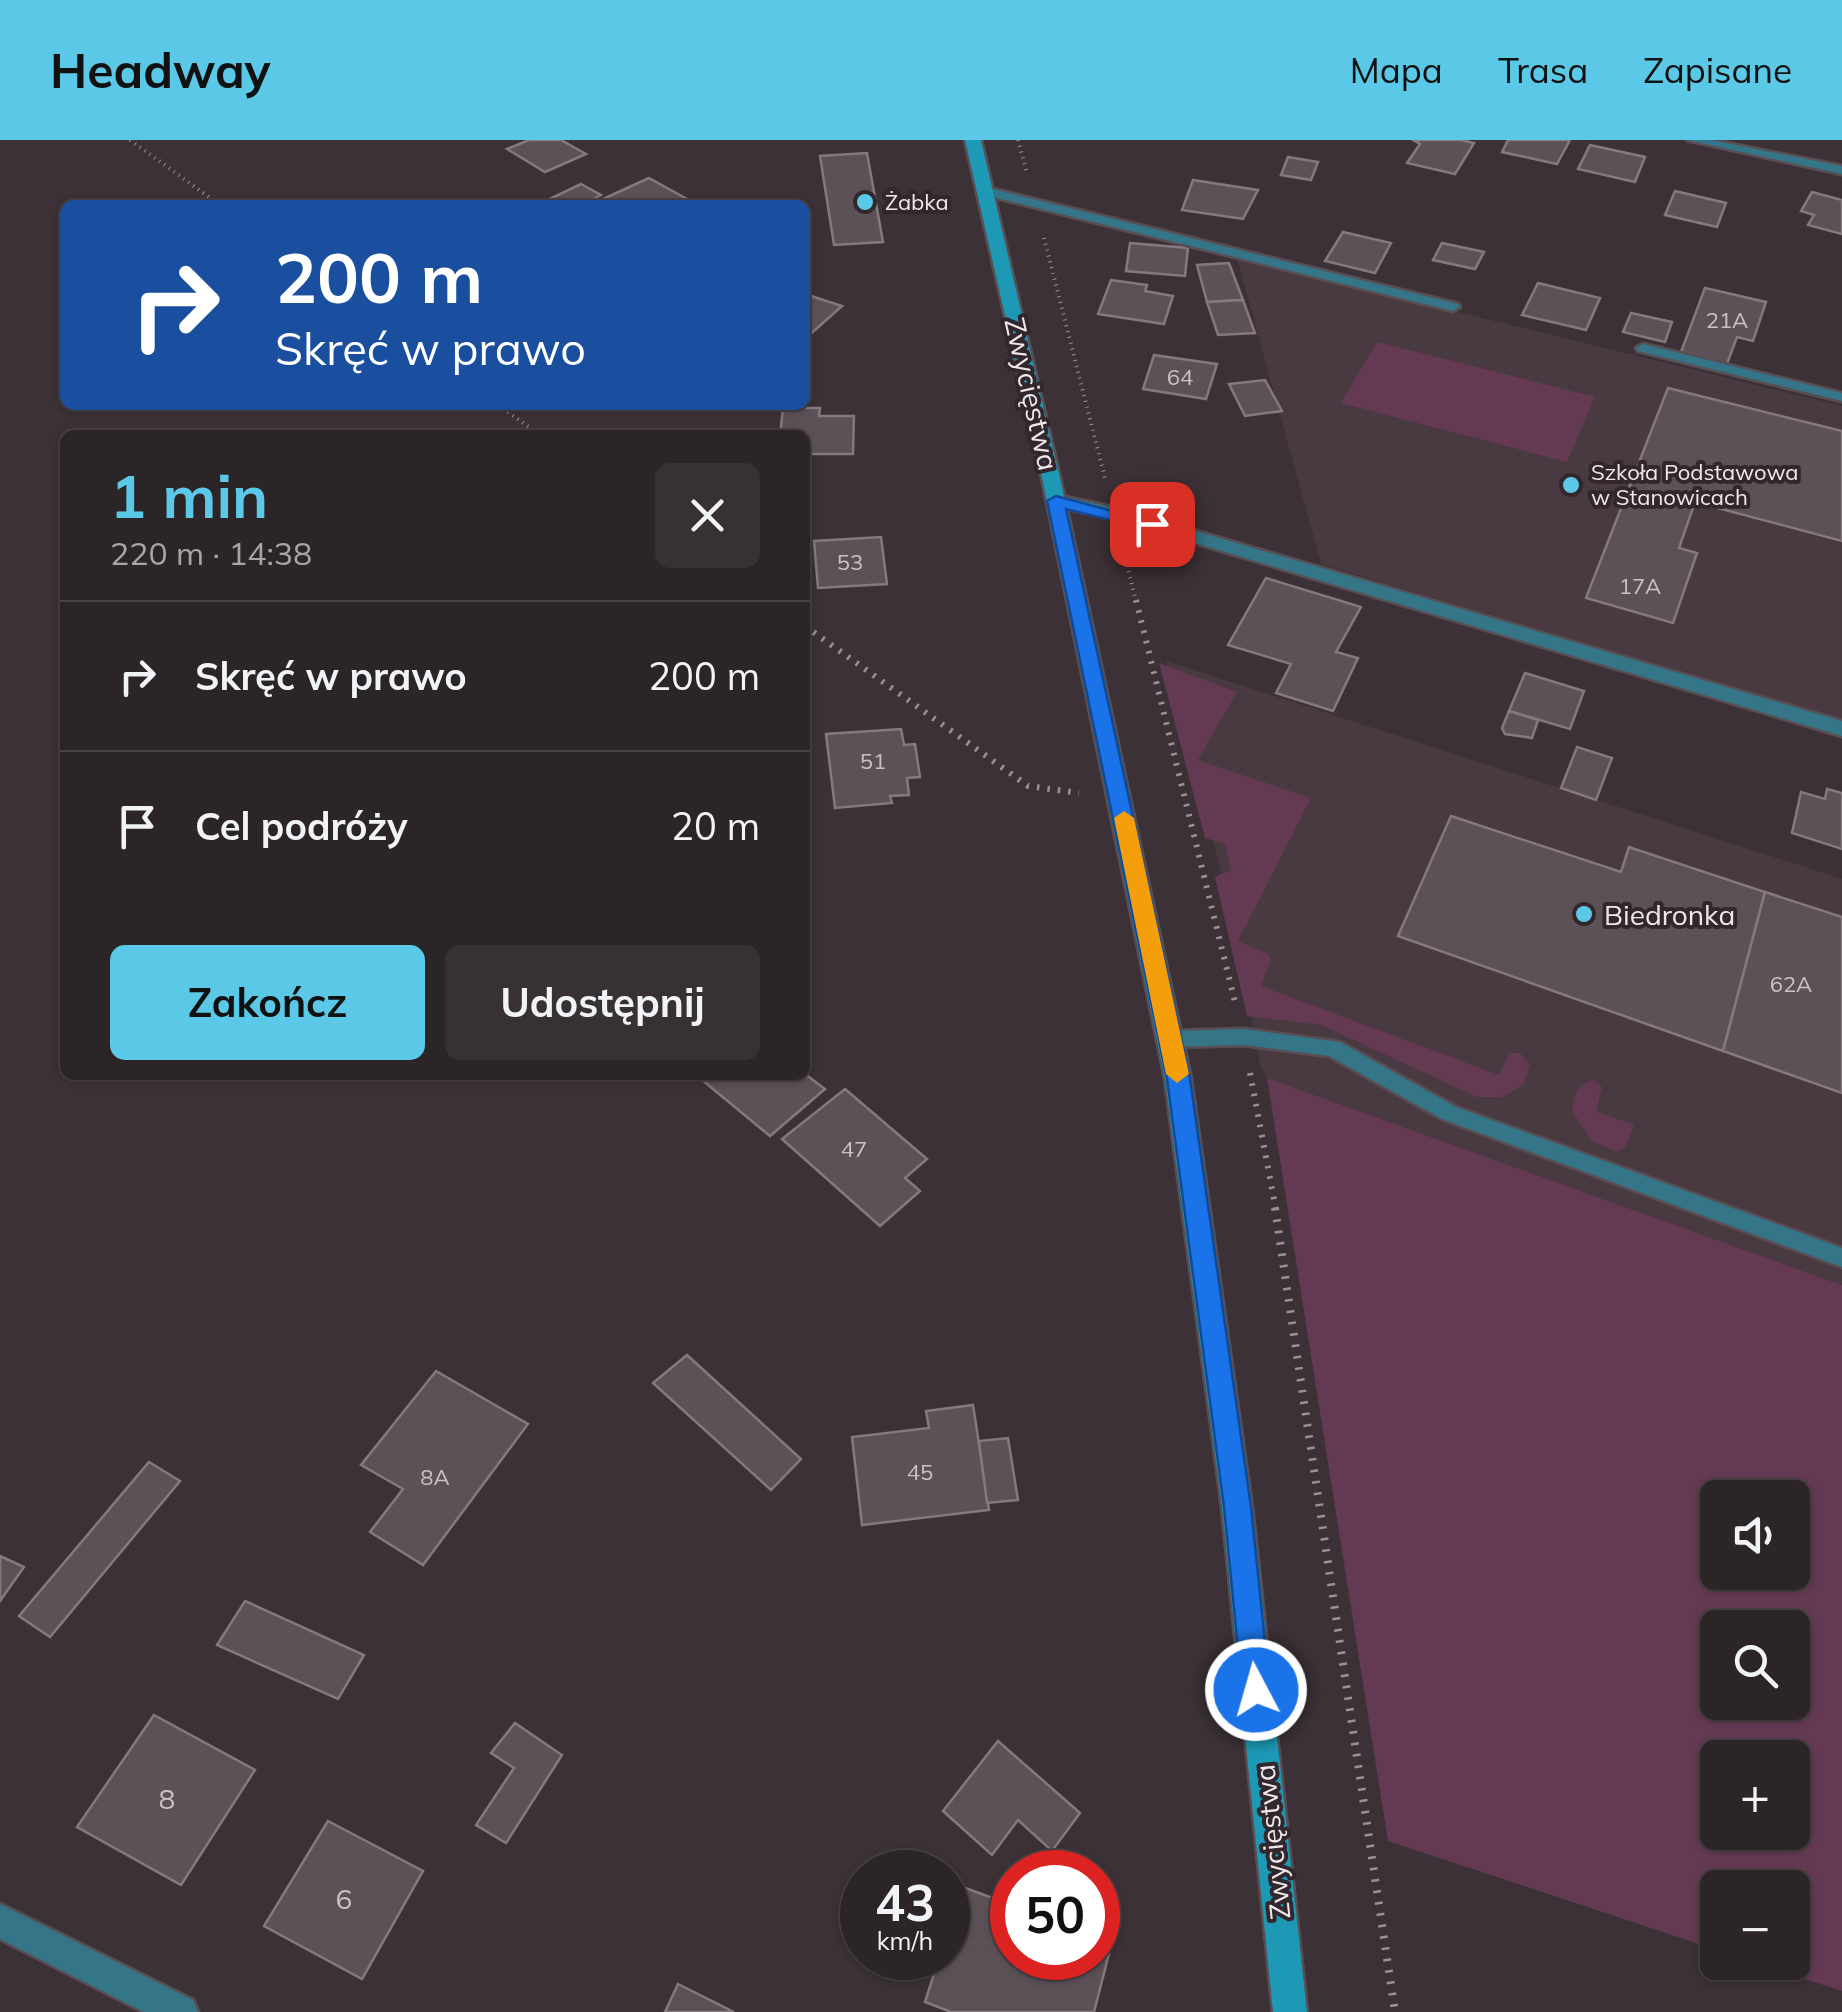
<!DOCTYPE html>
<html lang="pl">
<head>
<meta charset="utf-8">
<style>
	body { margin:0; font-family:Mulish,sans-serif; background:#383134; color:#f1f3f6; height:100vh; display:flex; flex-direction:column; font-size:38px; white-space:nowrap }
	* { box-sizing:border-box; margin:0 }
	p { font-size:32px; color:#a6a5a8 }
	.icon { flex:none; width:55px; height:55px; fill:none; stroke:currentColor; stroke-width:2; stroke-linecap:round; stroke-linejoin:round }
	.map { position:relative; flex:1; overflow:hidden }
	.side { position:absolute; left:60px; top:290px; width:750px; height:650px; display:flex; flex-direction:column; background:#2c2528; border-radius:15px; box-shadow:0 2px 8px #0004,0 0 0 2px #484245 }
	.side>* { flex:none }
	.top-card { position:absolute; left:60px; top:60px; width:750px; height:210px; border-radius:15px; box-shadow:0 2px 8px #0004,0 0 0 2px #484245; background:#1a4fa0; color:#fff; overflow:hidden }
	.fabs { position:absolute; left:1700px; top:1340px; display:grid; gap:20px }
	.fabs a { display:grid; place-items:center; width:110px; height:110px; border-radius:15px; background:#2c2528; box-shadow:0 2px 8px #0004,0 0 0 2px #484245; font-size:50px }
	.speed { position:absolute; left:840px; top:1710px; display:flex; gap:20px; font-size:50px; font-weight:700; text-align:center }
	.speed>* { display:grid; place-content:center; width:130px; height:130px; border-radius:50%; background:#2c2528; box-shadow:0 2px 8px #0004,0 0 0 2px #484245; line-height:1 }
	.speed small { font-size:25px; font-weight:400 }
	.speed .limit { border:15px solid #d22; background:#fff; color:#111 }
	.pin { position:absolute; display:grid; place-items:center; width:85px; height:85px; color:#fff; margin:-42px; border-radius:20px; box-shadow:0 5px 15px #0006 }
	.me { position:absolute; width:110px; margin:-55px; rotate:354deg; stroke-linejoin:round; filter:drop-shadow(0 0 8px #0008) }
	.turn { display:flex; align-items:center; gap:35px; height:210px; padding:0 50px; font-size:45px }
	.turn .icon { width:130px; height:130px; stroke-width:2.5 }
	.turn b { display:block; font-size:70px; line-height:85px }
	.round { display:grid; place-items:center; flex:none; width:105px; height:105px; border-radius:15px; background:#383134 }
	.headline { display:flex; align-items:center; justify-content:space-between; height:170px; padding:0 50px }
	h1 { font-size:60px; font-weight:700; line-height:75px; color:#5ac8e6 }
	.button { display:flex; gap:20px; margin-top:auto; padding:20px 50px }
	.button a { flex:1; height:115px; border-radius:15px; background:#5ac8e6; color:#111; font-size:40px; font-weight:700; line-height:115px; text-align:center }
	.button a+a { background:#383134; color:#f1f3f6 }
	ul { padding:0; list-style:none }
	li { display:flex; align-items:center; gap:30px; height:150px; padding:0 50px; border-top:2px solid #484245 }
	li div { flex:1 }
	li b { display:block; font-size:38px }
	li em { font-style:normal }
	header { display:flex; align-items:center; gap:60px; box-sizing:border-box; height:140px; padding:0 50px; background:#5ac8e6; color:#111 }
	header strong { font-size:48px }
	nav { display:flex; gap:55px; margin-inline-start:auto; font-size:35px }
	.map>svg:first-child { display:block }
</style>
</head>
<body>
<header>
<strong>Headway</strong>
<nav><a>Mapa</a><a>Trasa</a><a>Zapisane</a></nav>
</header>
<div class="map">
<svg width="1842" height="1872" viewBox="0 0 1842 1872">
	<rect width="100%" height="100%" fill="#3b3136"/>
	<g fill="#493941">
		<polygon points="1237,118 1842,266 1842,580 1321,424"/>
		<polygon points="1166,521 1842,739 1842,1145 1267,938 1260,925 1230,766"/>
	</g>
	<g fill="#643a52" fill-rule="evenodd">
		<polygon points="1377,202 1595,257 1567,322 1341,263"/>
		<polygon points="1159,523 1237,552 1198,620 1311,658 1238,801 1268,814 1271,820 1261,846 1499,935 1509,913 1520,913 1530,924 1524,944 1502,957 1477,957 1321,885 1247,876 1215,737 1231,730 1225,704 1205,698"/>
		<path d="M1267,938L1842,1145V1851L1756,1823L1792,1822V1748H1718L1717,1810L1388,1701ZM1718,1358H1792V1432H1718ZM1718,1488H1792V1562H1718ZM1718,1618H1792V1692H1718Z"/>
		<path d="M1593,940L1602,947L1596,971L1634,985L1625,1007L1618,1012L1592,1001L1572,971C1574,955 1577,944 1593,940Z"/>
	</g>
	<g fill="#5c5157" stroke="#85797f" stroke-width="2.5">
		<polygon points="529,0 561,0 586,14 545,32 507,9"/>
		<polygon points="1413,0 1461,0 1474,3 1455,34 1407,23 1420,4"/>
		<polygon points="1508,0 1570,0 1557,24 1502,12"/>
		<polygon points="1590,5 1645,17 1635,42 1578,29"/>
		<polygon points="867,13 883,102 834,105 820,16"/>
		<polygon points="1288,17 1318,22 1311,40 1281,35"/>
		<polygon points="649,38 698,65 590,65"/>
		<polygon points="1193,40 1258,50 1243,79 1182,70"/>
		<polygon points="581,44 601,55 581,65 543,62"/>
		<polygon points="1675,51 1726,63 1717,87 1665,75"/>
		<polygon points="1812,52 1842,60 1842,94 1808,85 1814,75 1801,71"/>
		<polygon points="1343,92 1391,103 1375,133 1325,121"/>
		<polygon points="1130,103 1188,108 1185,136 1126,131"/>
		<polygon points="1442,103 1484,112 1475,129 1433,120"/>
		<polygon points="1229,123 1243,160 1207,162 1197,125"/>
		<polygon points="1111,140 1147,145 1145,151 1173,156 1164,184 1098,174"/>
		<polygon points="1538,143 1600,158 1586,190 1522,175"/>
		<polygon points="1705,148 1766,162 1753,201 1737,197 1727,224 1681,212"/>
		<polygon points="805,154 842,166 805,199"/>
		<polygon points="1243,160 1255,193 1218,195 1207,162"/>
		<polygon points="1631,173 1672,182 1665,202 1623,192"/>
		<polygon points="1154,215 1217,224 1206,259 1143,249"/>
		<polygon points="1265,240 1282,271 1245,276 1229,244"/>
		<polygon points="1668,248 1842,291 1842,401 1695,362 1679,408 1697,413 1673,483 1586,458"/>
		<polygon points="783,268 820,268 819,276 854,276 853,314 805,314 805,295 780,295"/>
		<polygon points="881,397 887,444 818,448 814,401"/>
		<polygon points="1266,438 1361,467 1336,512 1358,518 1333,571 1276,553 1291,524 1228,505"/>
		<polygon points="1525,533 1584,551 1570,589 1509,571"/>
		<polygon points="1509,571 1538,580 1532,598 1505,594 1502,588"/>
		<polygon points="901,589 904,605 915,604 920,637 907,638 909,655 890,656 892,663 835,668 826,594"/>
		<polygon points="1577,607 1612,618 1596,660 1561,648"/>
		<polygon points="1827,649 1842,653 1842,709 1792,693 1801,652 1825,659"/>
		<polygon points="1451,676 1621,732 1629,707 1765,752 1723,911 1398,796"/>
		<polygon points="1765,752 1842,777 1842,953 1723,911"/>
		<polygon points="805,934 825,949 770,996 696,935"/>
		<polygon points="845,949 927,1019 905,1038 920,1051 880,1086 782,999"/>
		<polygon points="687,1215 801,1319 771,1350 653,1243"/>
		<polygon points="436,1231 528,1284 423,1425 370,1392 403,1349 361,1325"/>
		<polygon points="973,1265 989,1370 862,1385 852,1297 929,1288 926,1271"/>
		<polygon points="1008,1298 1018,1360 987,1363 979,1301"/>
		<polygon points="149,1322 180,1341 50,1497 19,1476"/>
		<polygon points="0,1416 24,1427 0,1461"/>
		<polygon points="245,1461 364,1515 338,1559 217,1505"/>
		<polygon points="154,1575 255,1630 181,1745 77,1687"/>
		<polygon points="515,1583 562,1615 506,1703 476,1685 514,1628 491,1613"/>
		<polygon points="998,1601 1080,1673 1052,1711 1018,1680 992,1715 943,1671"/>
		<polygon points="328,1681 423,1731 362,1839 264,1786"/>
		<polygon points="960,1746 1012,1765 1012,1818 1098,1818 1098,1796 1112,1802 1094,1872 951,1872 925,1862 939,1818 948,1818 948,1788"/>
		<polygon points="678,1844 734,1872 665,1872"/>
	</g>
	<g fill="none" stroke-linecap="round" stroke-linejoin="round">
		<g stroke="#584e53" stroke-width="5">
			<g id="service">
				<polygon points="1687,0 1711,0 1842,26 1842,34"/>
				<polygon points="985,47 1458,164 1460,167 1453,171 981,54 979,51"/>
				<polygon points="1643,204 1842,253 1842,261 1638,211 1636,208"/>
				<polygon points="1244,889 1340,902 1456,967 1842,1108 1842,1127 1442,979 1329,916 1244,905 1171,907 1164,905 1161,899 1164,893 1171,891"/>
			</g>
		</g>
		<g stroke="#584e53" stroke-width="5">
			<g id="minor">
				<polygon points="1056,355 1121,369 1842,581 1842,596 1111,378 1049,365 1049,357"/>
				<polygon points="0,1764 193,1860 198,1872 144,1872 0,1799"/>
			</g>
		</g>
		<g stroke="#584e53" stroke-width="5">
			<polygon id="secondary" points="965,0 981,0 1060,338 1191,939 1252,1367 1307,1872 1273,1872 1222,1367 1165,939 1042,338"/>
		</g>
		<g stroke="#999195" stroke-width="4" stroke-dasharray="1 5" stroke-linecap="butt">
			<polyline points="130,0 220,65"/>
			<polyline points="1018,0 1027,33"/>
			<polyline points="1044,98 1105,338"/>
			<polyline points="498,265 540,295"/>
			<polyline points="1123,408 1136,462"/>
		</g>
		<g stroke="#999195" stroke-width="6" stroke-dasharray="2.5 8" stroke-linecap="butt">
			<polyline points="1136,460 1235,862"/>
			<polyline points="805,486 1028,646 1079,653"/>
			<polyline points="1250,933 1276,1070"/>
		</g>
		<polyline stroke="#999195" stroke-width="8" stroke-dasharray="2.5 9" stroke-linecap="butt" points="1275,1068 1395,1872"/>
		<use href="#service" fill="#347587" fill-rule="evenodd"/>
		<use href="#minor" fill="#347587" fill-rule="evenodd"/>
		<use href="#secondary" fill="#1d99b5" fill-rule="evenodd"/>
	</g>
	<polygon fill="#1a73e8" stroke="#114b97" stroke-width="2.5" points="1056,356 1161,384 1152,390 1066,369 1190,939 1251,1367 1270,1550 1266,1560 1256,1564 1246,1560 1242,1550 1224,1367 1167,939 1047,361"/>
	<polygon fill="#f59e0b" points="1124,671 1134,678 1189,934 1177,943 1166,934 1114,678"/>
	<g fill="#5ac8e6" stroke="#31272c" stroke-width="4">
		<circle cx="865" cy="62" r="10"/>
		<circle cx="1571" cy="345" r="10"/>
		<circle cx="1584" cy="774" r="10"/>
	</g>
	<g text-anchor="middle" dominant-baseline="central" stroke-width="8" stroke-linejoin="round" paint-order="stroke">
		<g font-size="22" fill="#efe8eb" stroke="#31272c" text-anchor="start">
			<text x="885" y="62">Żabka</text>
			<text x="1591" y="332">Szkoła Podstawowa<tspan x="1591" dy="25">w Stanowicach</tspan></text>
		</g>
		<g font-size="22" fill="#cac2c6">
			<text x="1727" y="180">21A</text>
			<text x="1180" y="237">64</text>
			<text x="850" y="422">53</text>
			<text x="1640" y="446">17A</text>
			<text x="873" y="621">51</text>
			<text x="1791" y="844">62A</text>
			<text x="854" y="1009">47</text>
			<text x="920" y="1332">45</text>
			<text x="435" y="1337">8A</text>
		</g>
		<g font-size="28" fill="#efe8eb" stroke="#31272c">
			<text transform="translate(1032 254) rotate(77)">Zwycięstwa</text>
			<text transform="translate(1272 1702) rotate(-96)">Zwycięstwa</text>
		</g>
		<g font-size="28" fill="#efe8eb" stroke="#31272c" text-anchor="start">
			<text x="1604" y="774">Biedronka</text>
		</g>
		<g font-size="28" fill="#cac2c6">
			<text x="167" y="1658">8</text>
			<text x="344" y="1758">6</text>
		</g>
	</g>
</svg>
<div class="fabs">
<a><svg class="icon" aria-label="sound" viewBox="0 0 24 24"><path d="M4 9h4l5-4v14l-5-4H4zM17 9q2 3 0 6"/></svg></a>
<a><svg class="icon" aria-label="search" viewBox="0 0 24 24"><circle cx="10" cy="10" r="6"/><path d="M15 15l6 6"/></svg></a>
<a>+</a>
<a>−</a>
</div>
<div class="speed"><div>43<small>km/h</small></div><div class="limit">50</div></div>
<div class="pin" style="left:1152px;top:384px;background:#d93025"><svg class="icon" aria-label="arrive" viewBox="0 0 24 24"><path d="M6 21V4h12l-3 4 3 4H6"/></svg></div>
<svg class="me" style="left:1256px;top:1550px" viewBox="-20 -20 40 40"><circle r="17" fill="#1a73e8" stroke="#fff" stroke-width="3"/><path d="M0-11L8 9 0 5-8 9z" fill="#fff"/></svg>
<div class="top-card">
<div class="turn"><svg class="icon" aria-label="right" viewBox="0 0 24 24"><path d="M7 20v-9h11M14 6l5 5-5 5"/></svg><div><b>200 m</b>Skręć w prawo</div></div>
</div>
<section class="side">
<div class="headline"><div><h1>1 min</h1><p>220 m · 14:38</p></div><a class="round"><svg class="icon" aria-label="close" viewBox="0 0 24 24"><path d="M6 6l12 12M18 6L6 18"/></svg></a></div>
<ul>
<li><svg class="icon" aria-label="right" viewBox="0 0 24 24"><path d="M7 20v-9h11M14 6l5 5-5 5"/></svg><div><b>Skręć w prawo</b></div><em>200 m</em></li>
<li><svg class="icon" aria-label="arrive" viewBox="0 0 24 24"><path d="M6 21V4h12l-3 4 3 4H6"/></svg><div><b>Cel podróży</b></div><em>20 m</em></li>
</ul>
<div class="button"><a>Zakończ</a><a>Udostępnij</a></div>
</section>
</div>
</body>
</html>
